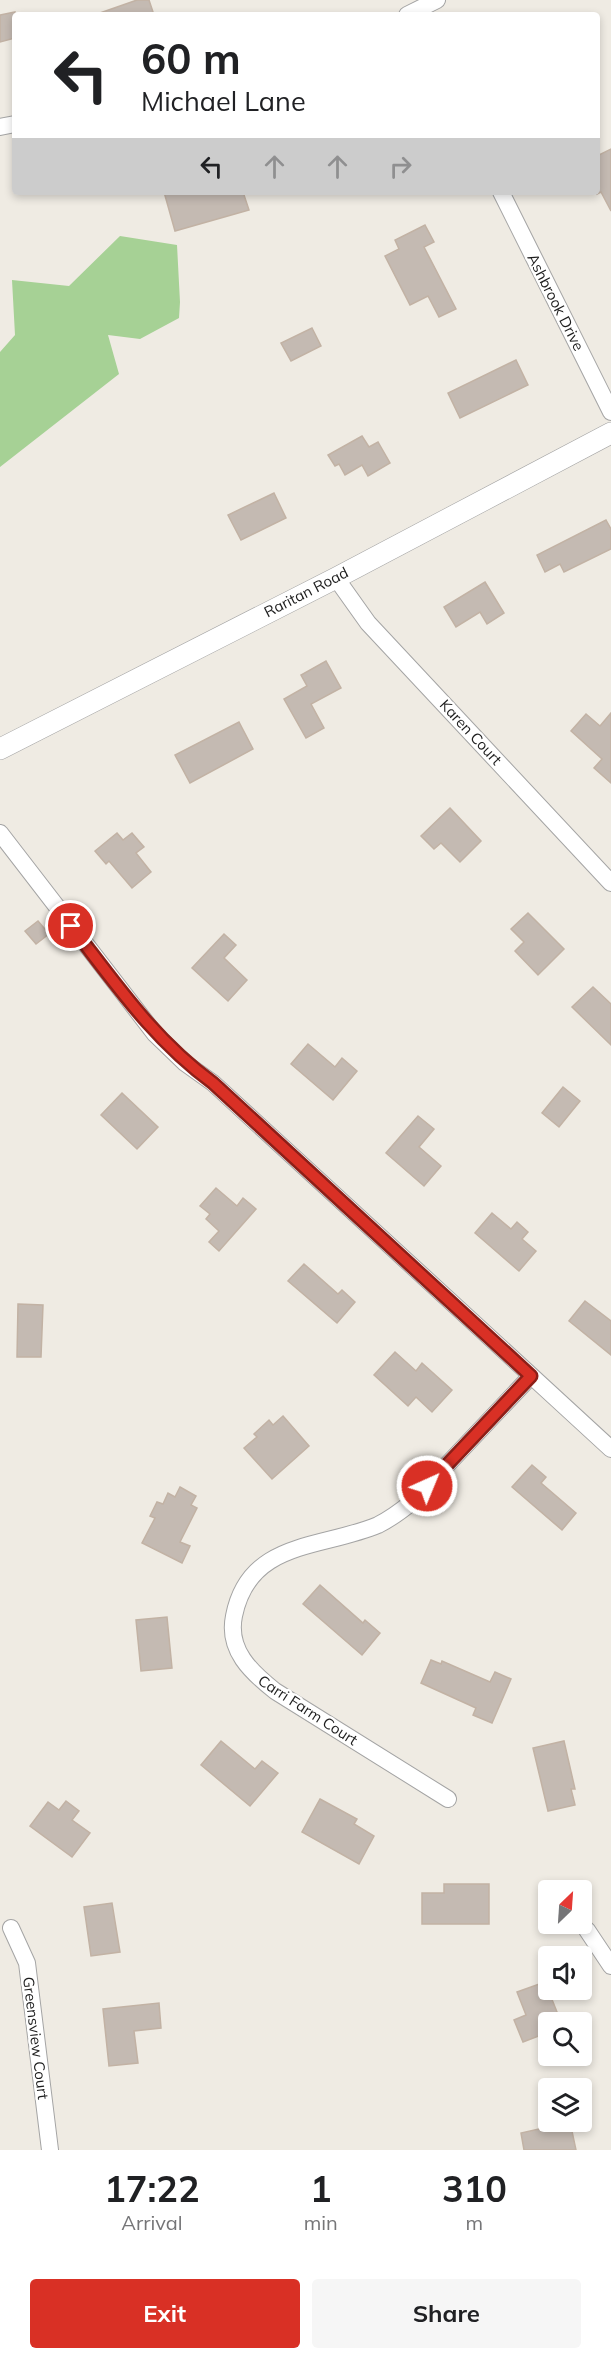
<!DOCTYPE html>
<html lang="en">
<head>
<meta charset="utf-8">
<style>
	body { margin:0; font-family:Mulish,sans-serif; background:#f6f6f6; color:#202124; height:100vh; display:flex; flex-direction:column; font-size:22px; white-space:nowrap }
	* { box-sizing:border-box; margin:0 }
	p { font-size:20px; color:#757577 }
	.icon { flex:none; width:33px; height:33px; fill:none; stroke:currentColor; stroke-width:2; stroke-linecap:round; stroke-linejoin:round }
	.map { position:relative; height:2150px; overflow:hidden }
	.drawer { display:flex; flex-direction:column; background:#fff; flex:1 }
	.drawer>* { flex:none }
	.guide { position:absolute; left:12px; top:12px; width:588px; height:183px; border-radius:6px; box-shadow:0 3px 9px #0003; background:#fff; color:#202124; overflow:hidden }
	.needle { width:39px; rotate:25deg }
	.buttons { position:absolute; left:538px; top:1880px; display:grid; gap:12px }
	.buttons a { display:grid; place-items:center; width:54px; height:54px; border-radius:6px; background:#fff; box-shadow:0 3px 9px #0003; font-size:30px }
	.pin { position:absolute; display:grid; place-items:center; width:51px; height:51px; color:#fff; margin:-26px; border:3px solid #fff; border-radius:50%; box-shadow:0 2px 6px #0007 }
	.me { position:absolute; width:66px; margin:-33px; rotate:44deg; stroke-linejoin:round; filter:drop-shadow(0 0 4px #0008) }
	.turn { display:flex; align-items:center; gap:21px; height:126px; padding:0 30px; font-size:27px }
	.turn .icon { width:78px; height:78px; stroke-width:2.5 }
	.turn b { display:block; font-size:42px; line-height:51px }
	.lanes { display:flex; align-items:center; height:57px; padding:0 30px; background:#0003; justify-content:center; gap:30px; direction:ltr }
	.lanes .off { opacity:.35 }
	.eta { display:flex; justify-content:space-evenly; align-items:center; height:102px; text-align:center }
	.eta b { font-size:36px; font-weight:700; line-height:42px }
	.cta { display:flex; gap:12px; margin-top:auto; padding:12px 30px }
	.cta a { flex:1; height:69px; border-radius:6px; background:#d93025; color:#fff; font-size:24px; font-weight:700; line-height:69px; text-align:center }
	.cta a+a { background:#f6f6f6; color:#202124 }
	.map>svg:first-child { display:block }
</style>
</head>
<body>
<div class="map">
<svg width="611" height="2150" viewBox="0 0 611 2150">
	<rect width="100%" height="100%" fill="#efebe3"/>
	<polygon fill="#a6d195" points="120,236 177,245 180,302 179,318 140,339 108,335 119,374 0,467 0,352 15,335 12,280 69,286"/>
	<g fill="#c4bab2" stroke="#c2b2a4" stroke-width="1.5">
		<polygon points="137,0 149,0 154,15 101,15 100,13"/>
		<polygon points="15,12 15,38 0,42 0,15"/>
		<polygon points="611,149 611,211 601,192 597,194 597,156"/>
		<polygon points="164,192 243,192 249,210 175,231"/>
		<polygon points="425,225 434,242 424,247 456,309 439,317 428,296 410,305 385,256 399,249 395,240"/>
		<polygon points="312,328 321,346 291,361 281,343"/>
		<polygon points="516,360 528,385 460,418 448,393"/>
		<polygon points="362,436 369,447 378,442 390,463 368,476 362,465 345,475 339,464 335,466 328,455"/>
		<polygon points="274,493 286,518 241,540 228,515"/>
		<polygon points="606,520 611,529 611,549 564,572 560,564 545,572 537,555"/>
		<polygon points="485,582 504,613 487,624 480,612 456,627 444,607"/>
		<polygon points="326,661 341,688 311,704 324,728 306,738 284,699 307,686 301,675"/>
		<polygon points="611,713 611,783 594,768 602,759 571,731 586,714 600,726"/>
		<polygon points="239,722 253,749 190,783 175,755"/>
		<polygon points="450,808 481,841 460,862 441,843 434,849 421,836"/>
		<polygon points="117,833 123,840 132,833 144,847 136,853 151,872 132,888 109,861 106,864 95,851"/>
		<polygon points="528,913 564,949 538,975 515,951 524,942 511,929"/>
		<polygon points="38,921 49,934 36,944 25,931"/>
		<polygon points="224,934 236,945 224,958 247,980 228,1001 192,968"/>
		<polygon points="593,987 611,1004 611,1045 572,1007"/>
		<polygon points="308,1044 335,1067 342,1058 357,1071 333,1100 291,1064"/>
		<polygon points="563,1087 580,1101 559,1127 542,1113"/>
		<polygon points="122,1093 158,1127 137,1149 101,1115"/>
		<polygon points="418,1116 434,1129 419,1147 441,1166 424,1186 386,1153"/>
		<polygon points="216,1188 237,1206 243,1198 256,1209 219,1251 209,1242 219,1231 206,1219 210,1214 200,1206"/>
		<polygon points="492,1213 511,1229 517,1222 528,1232 522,1239 536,1251 519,1271 475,1233"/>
		<polygon points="304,1264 338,1294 342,1290 355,1302 337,1323 288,1281"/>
		<polygon points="585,1301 611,1321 611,1355 569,1321"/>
		<polygon points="18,1304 43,1305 41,1357 17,1357"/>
		<polygon points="395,1352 416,1371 422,1363 452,1390 432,1412 416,1397 408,1406 374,1375"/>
		<polygon points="283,1416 309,1446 272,1479 244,1448 257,1437 254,1434 269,1420 273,1425"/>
		<polygon points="532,1465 546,1477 541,1483 576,1513 562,1530 512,1487"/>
		<polygon points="180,1487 196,1496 191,1505 197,1508 180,1542 190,1546 182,1563 142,1543 155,1518 150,1516 157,1502 163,1504 168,1493 175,1497"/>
		<polygon points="320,1585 363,1623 365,1620 380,1633 362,1655 303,1604"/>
		<polygon points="167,1617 172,1668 141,1671 136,1620"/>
		<polygon points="431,1660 441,1664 442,1661 490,1682 495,1672 511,1679 492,1723 473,1715 476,1708 421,1683"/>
		<polygon points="221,1741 255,1769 262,1761 278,1773 250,1806 201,1765"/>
		<polygon points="564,1741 575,1789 571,1789 575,1805 548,1811 533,1748"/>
		<polygon points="320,1799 357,1819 354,1824 374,1836 359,1864 302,1832"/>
		<polygon points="66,1801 79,1811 72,1820 90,1833 72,1857 30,1826 48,1802 59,1810"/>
		<polygon points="444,1884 489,1884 489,1924 422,1924 422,1893 444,1893"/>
		<polygon points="112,1903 120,1952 91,1956 84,1907"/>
		<polygon points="545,1982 561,2022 549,2022 549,2032 523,2042 514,2020 526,2015 517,1992"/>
		<polygon points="159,2003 161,2028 134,2031 138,2063 109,2066 103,2009"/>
		<polygon points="570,2122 576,2150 524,2150 521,2133"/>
	</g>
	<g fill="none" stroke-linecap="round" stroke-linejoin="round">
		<g stroke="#a4a4a4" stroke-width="18">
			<g id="minor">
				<polyline points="407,15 437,0"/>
				<polyline points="0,127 15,124"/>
				<polyline points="501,192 611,412"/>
				<polyline points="336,578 368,623 611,883"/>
				<polyline points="0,833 155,1034 185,1063 213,1083 611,1449"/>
				<path d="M448,1799L275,1691C251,1672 227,1650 234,1616C249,1540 321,1549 378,1525C390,1519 401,1511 412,1502L531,1376"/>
				<polyline points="11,1928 27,1963 50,2150"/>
				<polyline points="587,1930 611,1966"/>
			</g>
		</g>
		<g stroke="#a4a4a4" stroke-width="22">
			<polyline id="tertiary" points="0,749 336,578 611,433"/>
		</g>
		<use href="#minor" stroke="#fff" stroke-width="16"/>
		<use href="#tertiary" stroke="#fff" stroke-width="21"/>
	</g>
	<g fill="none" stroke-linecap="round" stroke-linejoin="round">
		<g stroke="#8d1f18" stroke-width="15">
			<path id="route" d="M71,926C116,984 153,1039 213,1083L531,1376L427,1486"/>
		</g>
		<use href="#route" stroke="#d93025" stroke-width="10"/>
	</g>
	<g text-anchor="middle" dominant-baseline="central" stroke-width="4.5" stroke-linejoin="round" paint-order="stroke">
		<g font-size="15" fill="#1d1d1d" stroke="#fff">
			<text transform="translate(556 302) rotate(63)">Ashbrook Drive</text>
			<text transform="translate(306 592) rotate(-27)">Raritan Road</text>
			<text transform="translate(471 732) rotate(47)">Karen Court</text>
			<text transform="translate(308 1710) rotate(33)">Carri Farm Court</text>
			<text transform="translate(36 2038) rotate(83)">Greensview Court</text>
		</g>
	</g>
</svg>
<div class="buttons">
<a><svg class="needle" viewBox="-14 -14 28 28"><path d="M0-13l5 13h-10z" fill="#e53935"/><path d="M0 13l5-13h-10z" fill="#757577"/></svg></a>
<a><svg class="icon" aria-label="sound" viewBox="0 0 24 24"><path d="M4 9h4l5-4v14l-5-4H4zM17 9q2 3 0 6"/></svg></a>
<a><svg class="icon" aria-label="search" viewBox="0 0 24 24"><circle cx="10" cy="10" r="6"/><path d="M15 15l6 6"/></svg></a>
<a><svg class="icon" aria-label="layers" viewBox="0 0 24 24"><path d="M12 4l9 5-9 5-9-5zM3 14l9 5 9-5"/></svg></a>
</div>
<div class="pin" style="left:71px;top:926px;background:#d93025"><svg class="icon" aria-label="arrive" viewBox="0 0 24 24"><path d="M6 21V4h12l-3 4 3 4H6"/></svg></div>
<svg class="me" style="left:427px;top:1486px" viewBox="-20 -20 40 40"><circle r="17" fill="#d93025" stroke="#fff" stroke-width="3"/><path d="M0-11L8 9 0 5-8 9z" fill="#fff"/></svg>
<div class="guide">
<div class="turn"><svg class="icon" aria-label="left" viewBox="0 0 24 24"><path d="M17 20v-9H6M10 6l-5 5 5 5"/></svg><div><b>60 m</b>Michael Lane</div></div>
<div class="lanes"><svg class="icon" aria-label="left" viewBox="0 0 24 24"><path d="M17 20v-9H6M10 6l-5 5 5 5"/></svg><svg class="icon off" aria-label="ahead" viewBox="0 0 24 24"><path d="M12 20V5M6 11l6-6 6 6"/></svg><svg class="icon off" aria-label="ahead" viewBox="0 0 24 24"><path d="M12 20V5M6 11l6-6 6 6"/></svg><svg class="icon off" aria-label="right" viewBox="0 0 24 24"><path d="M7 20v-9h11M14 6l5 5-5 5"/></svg></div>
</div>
</div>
<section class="drawer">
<div class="eta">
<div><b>17:22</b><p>Arrival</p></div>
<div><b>1</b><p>min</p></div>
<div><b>310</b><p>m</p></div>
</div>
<div class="cta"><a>Exit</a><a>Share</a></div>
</section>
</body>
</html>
